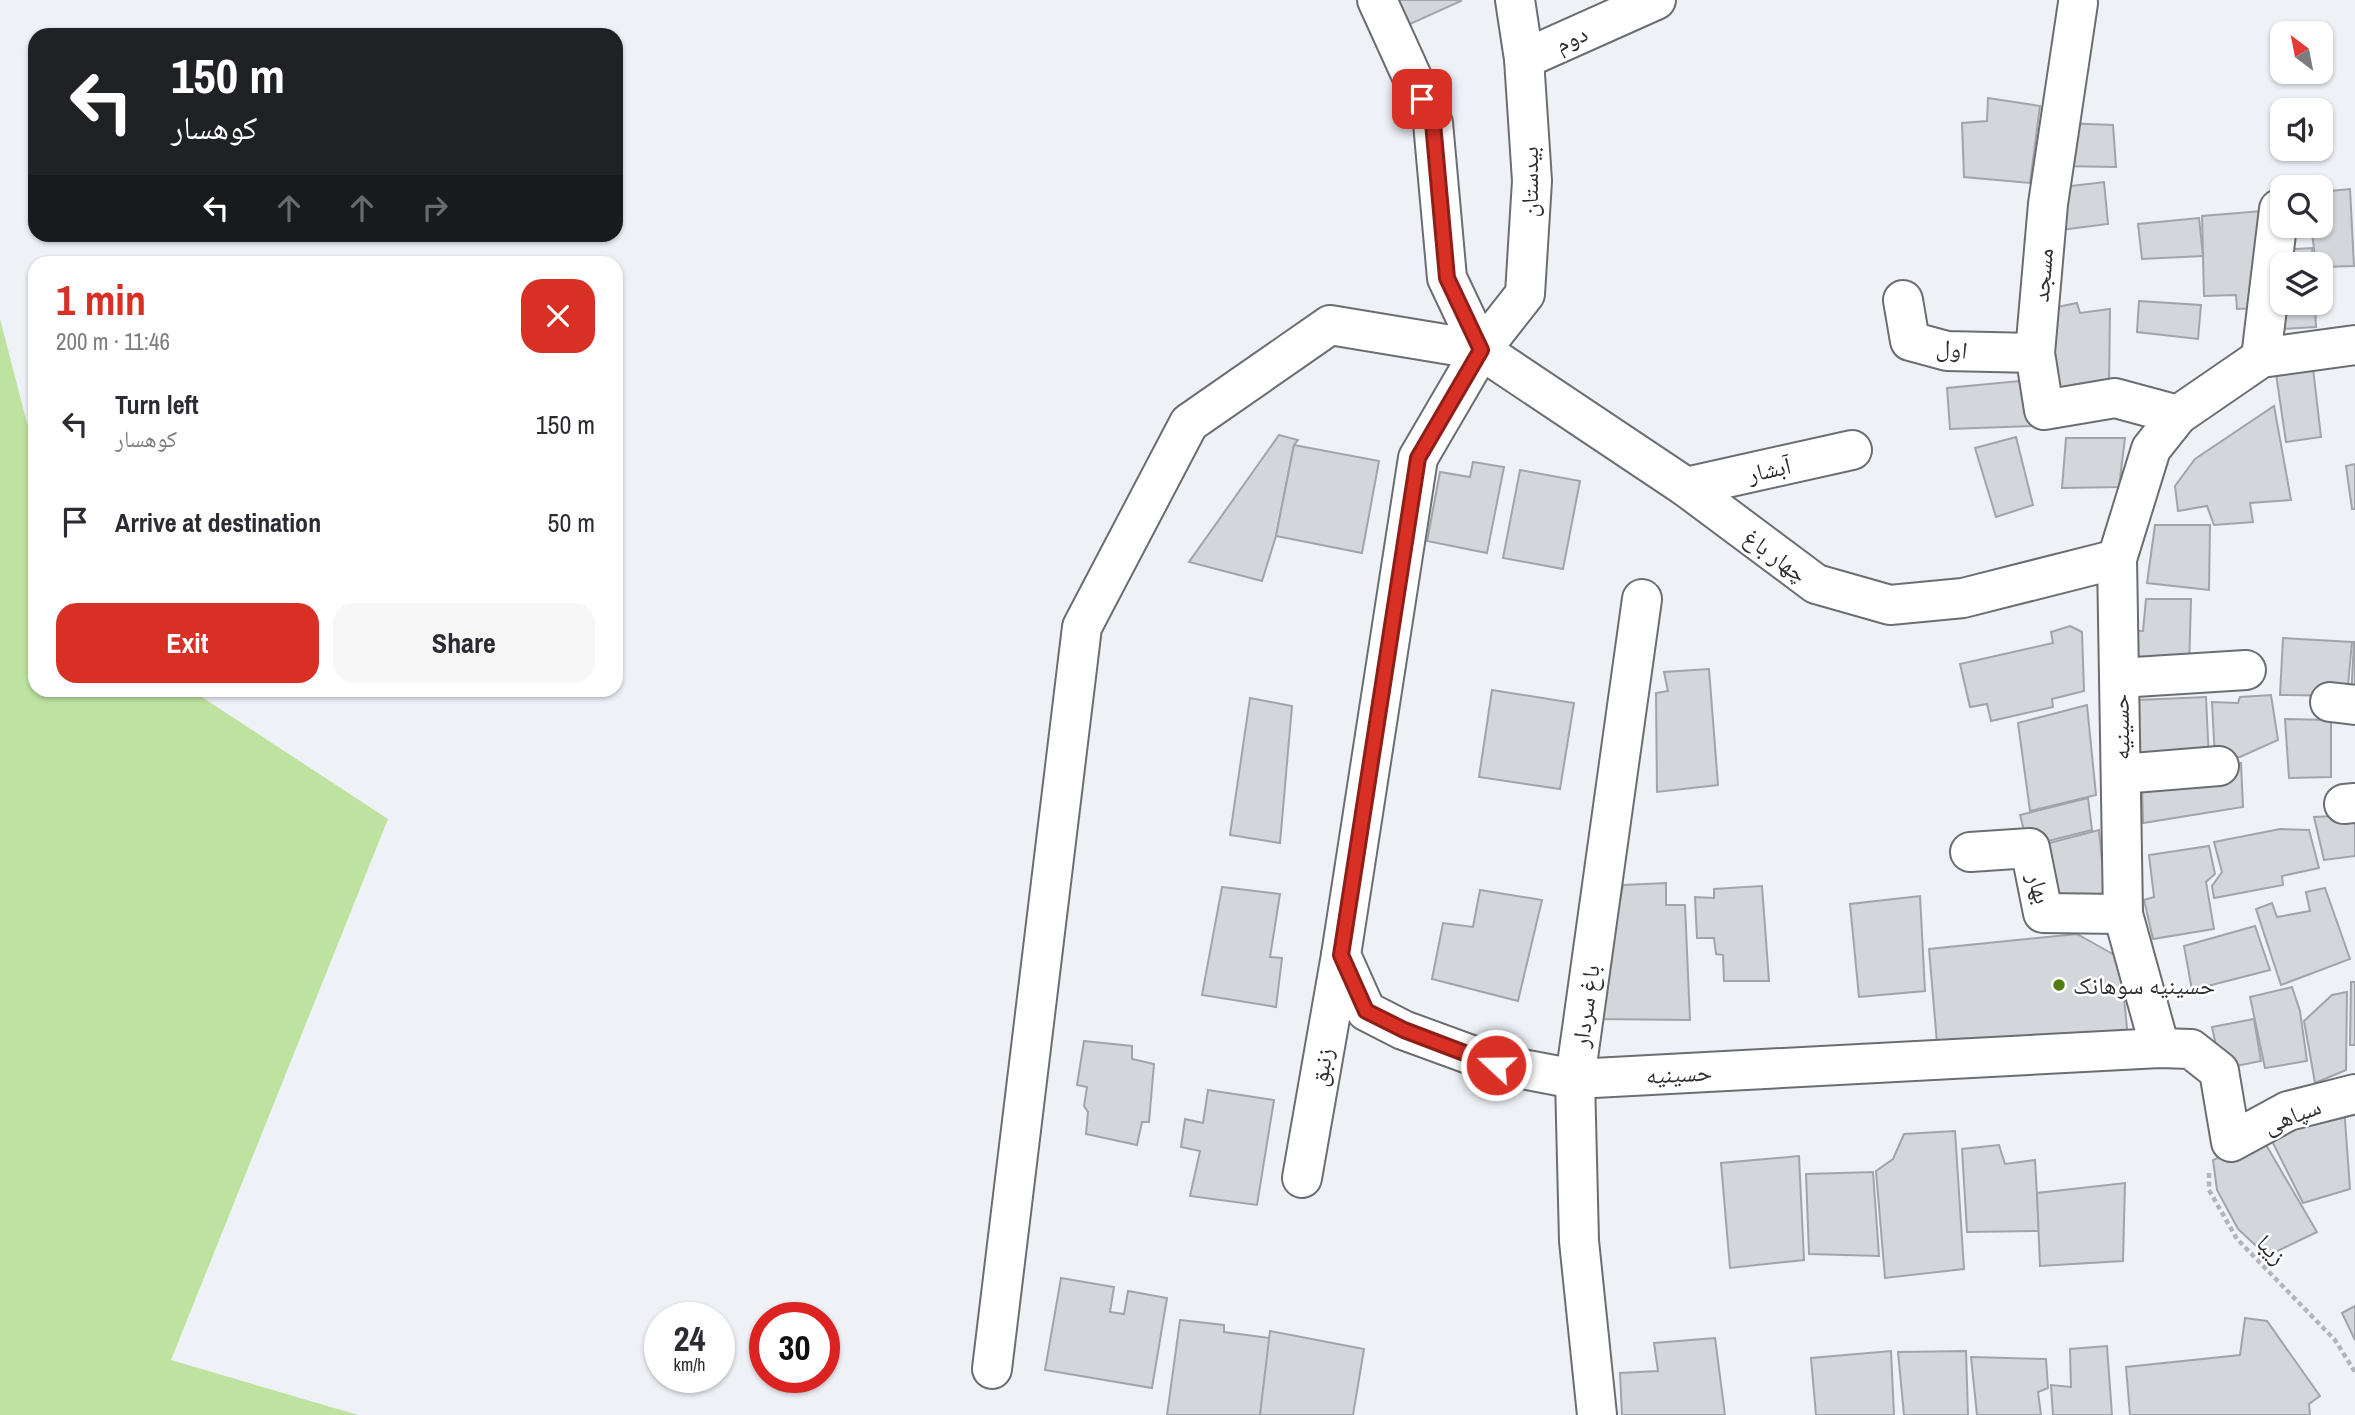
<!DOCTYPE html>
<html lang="en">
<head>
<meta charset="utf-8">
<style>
	body { margin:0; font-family:"Archivo Narrow","Noto Naskh Arabic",sans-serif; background:#f7f7f7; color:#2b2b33; height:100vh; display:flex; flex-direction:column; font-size:26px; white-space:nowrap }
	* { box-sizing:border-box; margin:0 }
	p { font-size:23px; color:#7c7c81 }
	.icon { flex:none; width:38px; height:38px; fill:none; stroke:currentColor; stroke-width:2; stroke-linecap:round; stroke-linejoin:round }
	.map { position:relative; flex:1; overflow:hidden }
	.sheet { position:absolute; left:28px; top:256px; width:595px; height:441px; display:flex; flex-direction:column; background:#fff; border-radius:21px; box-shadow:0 2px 5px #0004 }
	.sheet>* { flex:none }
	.guide { position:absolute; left:28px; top:28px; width:595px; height:214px; border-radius:21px; box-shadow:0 2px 5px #0004; background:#202124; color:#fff; overflow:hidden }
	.needle { width:46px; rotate:328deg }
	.tools { position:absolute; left:2270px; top:21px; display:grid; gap:14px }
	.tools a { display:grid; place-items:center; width:63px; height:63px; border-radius:14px; background:#fff; box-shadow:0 2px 5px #0004; font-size:35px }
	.speed { position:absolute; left:644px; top:1302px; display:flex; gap:14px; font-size:35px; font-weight:700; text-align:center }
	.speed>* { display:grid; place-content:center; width:91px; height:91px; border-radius:50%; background:#fff; box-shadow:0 2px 5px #0004; line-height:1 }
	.speed small { font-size:18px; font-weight:400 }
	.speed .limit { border:10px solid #d22; background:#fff; color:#111 }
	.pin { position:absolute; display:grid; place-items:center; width:60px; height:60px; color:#fff; margin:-30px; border-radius:14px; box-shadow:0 4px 10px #0006 }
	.me { position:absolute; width:77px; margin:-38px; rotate:291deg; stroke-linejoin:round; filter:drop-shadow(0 0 5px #0008) }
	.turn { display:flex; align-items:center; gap:24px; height:147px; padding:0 28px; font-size:32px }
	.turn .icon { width:91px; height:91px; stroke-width:2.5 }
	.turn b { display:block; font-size:49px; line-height:60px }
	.lanes { display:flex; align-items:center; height:66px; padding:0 28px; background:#0003; justify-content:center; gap:35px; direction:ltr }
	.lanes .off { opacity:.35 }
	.round { display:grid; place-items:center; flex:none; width:74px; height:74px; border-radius:21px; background:#f7f7f7 }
	.headline { display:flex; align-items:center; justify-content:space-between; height:119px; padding:0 28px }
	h1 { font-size:42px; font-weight:800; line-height:52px; color:#d93025 }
	.action { display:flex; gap:14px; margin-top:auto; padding:14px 28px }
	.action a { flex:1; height:80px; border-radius:21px; background:#d93025; color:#fff; font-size:28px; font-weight:800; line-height:80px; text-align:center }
	.action a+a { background:#f7f7f7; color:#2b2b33 }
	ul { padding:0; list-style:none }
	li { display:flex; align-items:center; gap:21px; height:98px; padding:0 28px }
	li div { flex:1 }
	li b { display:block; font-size:26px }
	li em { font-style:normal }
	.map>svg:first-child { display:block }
</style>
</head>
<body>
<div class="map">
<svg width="2355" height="1415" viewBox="0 0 2355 1415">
	<rect width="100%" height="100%" fill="#eef1f6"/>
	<polygon fill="#bee2a0" points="0,319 35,454 35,690 191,690 388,819 171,1360 358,1415 0,1415"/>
	<g fill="#d3d6db" stroke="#a2a4aa" stroke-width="2">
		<polygon points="1386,0 1460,0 1461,1 1399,29"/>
		<polygon points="1988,98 2040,106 2030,183 1964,177 1962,123 1987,121"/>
		<polygon points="2063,123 2113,125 2116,167 2058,166"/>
		<polygon points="2104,182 2108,224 2052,231 2055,188"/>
		<polygon points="2350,189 2354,266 2320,267 2316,264 2311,226 2320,226 2320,192"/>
		<polygon points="2262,211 2261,308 2237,309 2236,295 2204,296 2202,216"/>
		<polygon points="2199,218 2203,256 2142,259 2138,224"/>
		<polygon points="2312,248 2313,264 2282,264 2282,303 2315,303 2316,327 2281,329 2279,250"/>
		<polygon points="2139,301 2201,305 2198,339 2137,332"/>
		<polygon points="2077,303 2080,313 2110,309 2109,387 2052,399 2052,308"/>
		<polygon points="2312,360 2321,437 2286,442 2275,367"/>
		<polygon points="2030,380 2032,426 1950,429 1947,388"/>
		<polygon points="2274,406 2291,500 2250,503 2253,522 2214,525 2207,506 2178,511 2175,486 2195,459"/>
		<polygon points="1279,435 1298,440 1294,445 1276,536 1262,581 1189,562"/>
		<polygon points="2016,437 2033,505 1996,517 1975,448"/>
		<polygon points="2066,438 2125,438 2119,487 2062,488"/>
		<polygon points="1294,445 1379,461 1362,553 1276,536"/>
		<polygon points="1473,462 1504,467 1487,553 1427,541 1440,472 1470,477"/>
		<polygon points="2355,464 2355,509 2352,509 2346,466"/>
		<polygon points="1520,470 1580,481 1563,569 1503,558"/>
		<polygon points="2155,525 2210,525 2209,590 2147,583"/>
		<polygon points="2146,599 2191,599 2189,669 2123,674 2124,630 2143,631"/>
		<polygon points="2070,626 2082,632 2084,691 2052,699 2053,707 1991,721 1987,704 1970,707 1960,664 2053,643 2051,632"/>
		<polygon points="2283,638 2352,642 2347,696 2280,695"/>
		<polygon points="2354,642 2355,642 2355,699 2351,698"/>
		<polygon points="1709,669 1718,785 1657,792 1656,693 1668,691 1664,672"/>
		<polygon points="1492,690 1574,703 1560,789 1479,777"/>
		<polygon points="2271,695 2278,740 2240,757 2215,759 2212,702 2238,703 2240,697"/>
		<polygon points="2206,697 2209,760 2137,767 2137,700"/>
		<polygon points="1250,698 1292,706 1280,843 1230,835"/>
		<polygon points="2087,705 2096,795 2030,811 2018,723"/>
		<polygon points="2285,719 2331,720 2331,777 2289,778"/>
		<polygon points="2229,763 2241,763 2243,807 2143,823 2142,784"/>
		<polygon points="2088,798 2092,830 2028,846 2020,815"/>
		<polygon points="2355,815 2355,856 2324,860 2314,817"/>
		<polygon points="2280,829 2309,830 2319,868 2282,876 2283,885 2214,898 2212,886 2222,872 2214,842"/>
		<polygon points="2099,830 2106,903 2049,903 2038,846"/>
		<polygon points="2209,846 2215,874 2206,882 2214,929 2153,939 2144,900 2154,897 2149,855"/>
		<polygon points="1666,883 1666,905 1685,905 1690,1020 1597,1019 1623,885"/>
		<polygon points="1762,886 1769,981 1724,981 1723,955 1716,954 1714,938 1697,938 1695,897 1714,898 1714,889"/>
		<polygon points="1222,887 1280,894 1270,957 1282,958 1276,1007 1202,995"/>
		<polygon points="2325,888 2350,959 2281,985 2256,909 2272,903 2277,917 2310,911 2306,892"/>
		<polygon points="1480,890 1542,900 1518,1001 1432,979 1443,923 1473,927"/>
		<polygon points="1920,896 1925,991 1859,997 1850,904"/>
		<polygon points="2255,926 2270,970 2192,990 2184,946"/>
		<polygon points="2077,934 2120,958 2127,1028 2116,1044 1938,1055 1929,949"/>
		<polygon points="2351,982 2355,982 2355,1045 2350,1045"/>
		<polygon points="2292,987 2300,1011 2307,1061 2265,1068 2250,997"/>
		<polygon points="2347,992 2346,1070 2315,1083 2304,1021 2332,995"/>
		<polygon points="2254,1019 2261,1061 2221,1069 2212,1027"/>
		<polygon points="1084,1041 1132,1046 1132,1059 1154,1064 1149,1122 1142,1122 1137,1145 1086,1134 1088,1112 1084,1106 1087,1087 1077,1085"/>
		<polygon points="1208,1090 1274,1100 1257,1205 1190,1196 1200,1151 1181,1147 1185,1119 1203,1123"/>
		<polygon points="2344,1106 2350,1189 2303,1203 2269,1135"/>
		<polygon points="1955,1131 1964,1269 1885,1278 1876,1171 1893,1159 1904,1134"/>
		<polygon points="2262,1138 2317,1232 2267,1256 2238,1229 2217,1190 2213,1160"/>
		<polygon points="1999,1145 2005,1164 2035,1160 2039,1231 1967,1232 1962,1149"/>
		<polygon points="1799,1156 1804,1260 1730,1268 1721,1163"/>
		<polygon points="1873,1172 1879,1256 1809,1254 1806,1174"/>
		<polygon points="2125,1183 2123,1261 2040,1266 2037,1193"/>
		<polygon points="1061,1278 1114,1287 1110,1312 1124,1314 1128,1291 1167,1298 1152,1388 1045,1370"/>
		<polygon points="2355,1306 2355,1340 2342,1313"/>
		<polygon points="2245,1318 2267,1321 2320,1396 2309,1404 2310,1415 2130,1415 2126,1367 2240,1355"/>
		<polygon points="1180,1320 1224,1325 1224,1332 1270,1338 1260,1415 1167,1415"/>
		<polygon points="1270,1331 1364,1349 1353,1415 1260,1415"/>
		<polygon points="1715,1338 1725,1415 1622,1415 1620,1373 1658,1371 1654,1343"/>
		<polygon points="2107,1346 2112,1415 2053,1415 2051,1385 2071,1387 2070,1349"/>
		<polygon points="1891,1351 1894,1415 1816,1415 1811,1358"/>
		<polygon points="1966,1351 1968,1415 1904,1415 1898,1352"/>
		<polygon points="1971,1357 2046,1359 2048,1388 2038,1392 2041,1415 1977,1415"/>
	</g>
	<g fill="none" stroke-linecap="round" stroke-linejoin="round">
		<g stroke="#6a6d72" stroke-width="42">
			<g id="minor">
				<polyline points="1377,0 1433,123 1447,278 1481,350"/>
				<polyline points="1515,0 1524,59 1532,181 1525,294 1481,350 1418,458 1341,955 1366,1011 1403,1030 1496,1064 1575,1079 2160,1048 2191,1049 2219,1071 2231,1142 2288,1111 2355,1094"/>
				<polyline points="2078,3 2048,204 2035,353 2044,410 2115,398 2178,415"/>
				<polyline points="1524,59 1656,0"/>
				<polyline points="1903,300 1910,341 1947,351 2035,353"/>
				<polyline points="2261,358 2279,209"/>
				<polyline points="1686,487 1852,450"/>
				<polyline points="2119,678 2246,670"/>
				<polyline points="2330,702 2355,705"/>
				<polyline points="2121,774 2219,766"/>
				<polyline points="2344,804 2355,803"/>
				<polyline points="1970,852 2030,848 2043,913 2123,914"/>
				<polyline points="2160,1048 2123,914 2117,559 2151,449 2178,415 2261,358 2355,345"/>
				<polyline points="1302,1178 1341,955"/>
				<polyline points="992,1369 1082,627 1189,423 1330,325 1481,350 1686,487 1816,584 1890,605 1963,598 2117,559"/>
				<polyline points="1597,1415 1579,1241 1575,1079 1642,599"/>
			</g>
		</g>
		<polyline stroke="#b3b5ba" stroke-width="4.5" stroke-dasharray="5 3.5" stroke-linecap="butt" points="2209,1173 2209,1190 2237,1239 2335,1340 2355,1372"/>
		<use href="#minor" stroke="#fff" stroke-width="38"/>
	</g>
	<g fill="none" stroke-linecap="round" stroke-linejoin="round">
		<g stroke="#8d1f18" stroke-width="18">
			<polyline id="route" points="1422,99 1433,123 1447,278 1481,350 1418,458 1341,955 1366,1011 1404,1030 1496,1065"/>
		</g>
		<use href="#route" stroke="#d93025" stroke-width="12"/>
	</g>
	<circle fill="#507f0b" stroke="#fff" stroke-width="2.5" cx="2059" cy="985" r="7"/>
	<g text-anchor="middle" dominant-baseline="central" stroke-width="5" stroke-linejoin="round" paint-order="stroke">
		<g font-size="24" fill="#2d2f31" stroke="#fff">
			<text transform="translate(1571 38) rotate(-24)">دوم</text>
			<text transform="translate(1529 182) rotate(-90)">بیدستان</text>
			<text transform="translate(2042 275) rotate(-85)">مسجد</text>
			<text transform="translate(1952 348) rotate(7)">اول</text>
			<text transform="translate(1769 469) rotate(-13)">آبشار</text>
			<text transform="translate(1776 555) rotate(37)">چهار باغ</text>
			<text transform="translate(2120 727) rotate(-91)">حسینیه</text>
			<text transform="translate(2040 888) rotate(74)">بهار</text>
			<text transform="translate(1585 1006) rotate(-82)">باغ سردار</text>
			<text transform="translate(1321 1067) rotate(-80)">زنبق</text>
			<text transform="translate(1679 1073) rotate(-3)">حسینیه</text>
			<text transform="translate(2292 1115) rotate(-21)">سپاهی</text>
			<text transform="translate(2272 1249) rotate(46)">زیبا</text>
		</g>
		<g font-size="24" fill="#2d2f31" stroke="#fff" text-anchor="start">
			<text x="2073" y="985">حسینیه سوهانک</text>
		</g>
	</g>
</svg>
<div class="tools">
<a><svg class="needle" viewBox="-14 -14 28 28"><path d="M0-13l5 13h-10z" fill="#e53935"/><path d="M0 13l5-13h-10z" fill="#7c7c81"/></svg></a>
<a><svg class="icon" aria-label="sound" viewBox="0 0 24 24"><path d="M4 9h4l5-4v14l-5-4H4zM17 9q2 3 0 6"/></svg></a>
<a><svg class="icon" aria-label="search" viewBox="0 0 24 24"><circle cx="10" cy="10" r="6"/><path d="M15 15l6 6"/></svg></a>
<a><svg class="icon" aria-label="layers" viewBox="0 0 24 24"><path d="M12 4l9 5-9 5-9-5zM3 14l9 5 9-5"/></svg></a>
</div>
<div class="speed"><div>24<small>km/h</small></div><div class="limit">30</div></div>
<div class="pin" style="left:1422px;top:99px;background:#d93025"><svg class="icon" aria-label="arrive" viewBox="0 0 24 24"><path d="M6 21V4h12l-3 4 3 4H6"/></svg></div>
<svg class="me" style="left:1496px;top:1065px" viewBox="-20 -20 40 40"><circle r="17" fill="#d93025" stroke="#fff" stroke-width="3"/><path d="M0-11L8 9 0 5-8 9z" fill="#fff"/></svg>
<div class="guide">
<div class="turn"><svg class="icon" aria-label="left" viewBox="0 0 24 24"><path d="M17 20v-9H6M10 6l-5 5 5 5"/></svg><div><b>150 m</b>کوهسار</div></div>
<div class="lanes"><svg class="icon" aria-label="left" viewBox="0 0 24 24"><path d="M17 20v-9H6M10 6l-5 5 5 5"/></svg><svg class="icon off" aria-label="ahead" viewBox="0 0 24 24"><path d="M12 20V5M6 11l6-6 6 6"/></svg><svg class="icon off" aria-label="ahead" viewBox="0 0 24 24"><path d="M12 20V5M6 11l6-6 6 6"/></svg><svg class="icon off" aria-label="right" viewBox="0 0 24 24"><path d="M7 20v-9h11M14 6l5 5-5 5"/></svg></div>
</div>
<section class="sheet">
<div class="headline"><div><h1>1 min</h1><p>200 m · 11:46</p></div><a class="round" style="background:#d93025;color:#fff"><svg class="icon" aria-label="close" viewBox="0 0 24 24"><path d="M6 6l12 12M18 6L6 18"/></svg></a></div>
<ul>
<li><svg class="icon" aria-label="left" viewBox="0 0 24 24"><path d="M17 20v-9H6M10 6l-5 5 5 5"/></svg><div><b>Turn left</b><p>کوهسار</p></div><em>150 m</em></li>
<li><svg class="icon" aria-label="arrive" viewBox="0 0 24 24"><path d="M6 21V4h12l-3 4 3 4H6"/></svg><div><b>Arrive at destination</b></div><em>50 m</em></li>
</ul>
<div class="action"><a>Exit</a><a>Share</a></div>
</section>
</div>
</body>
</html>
